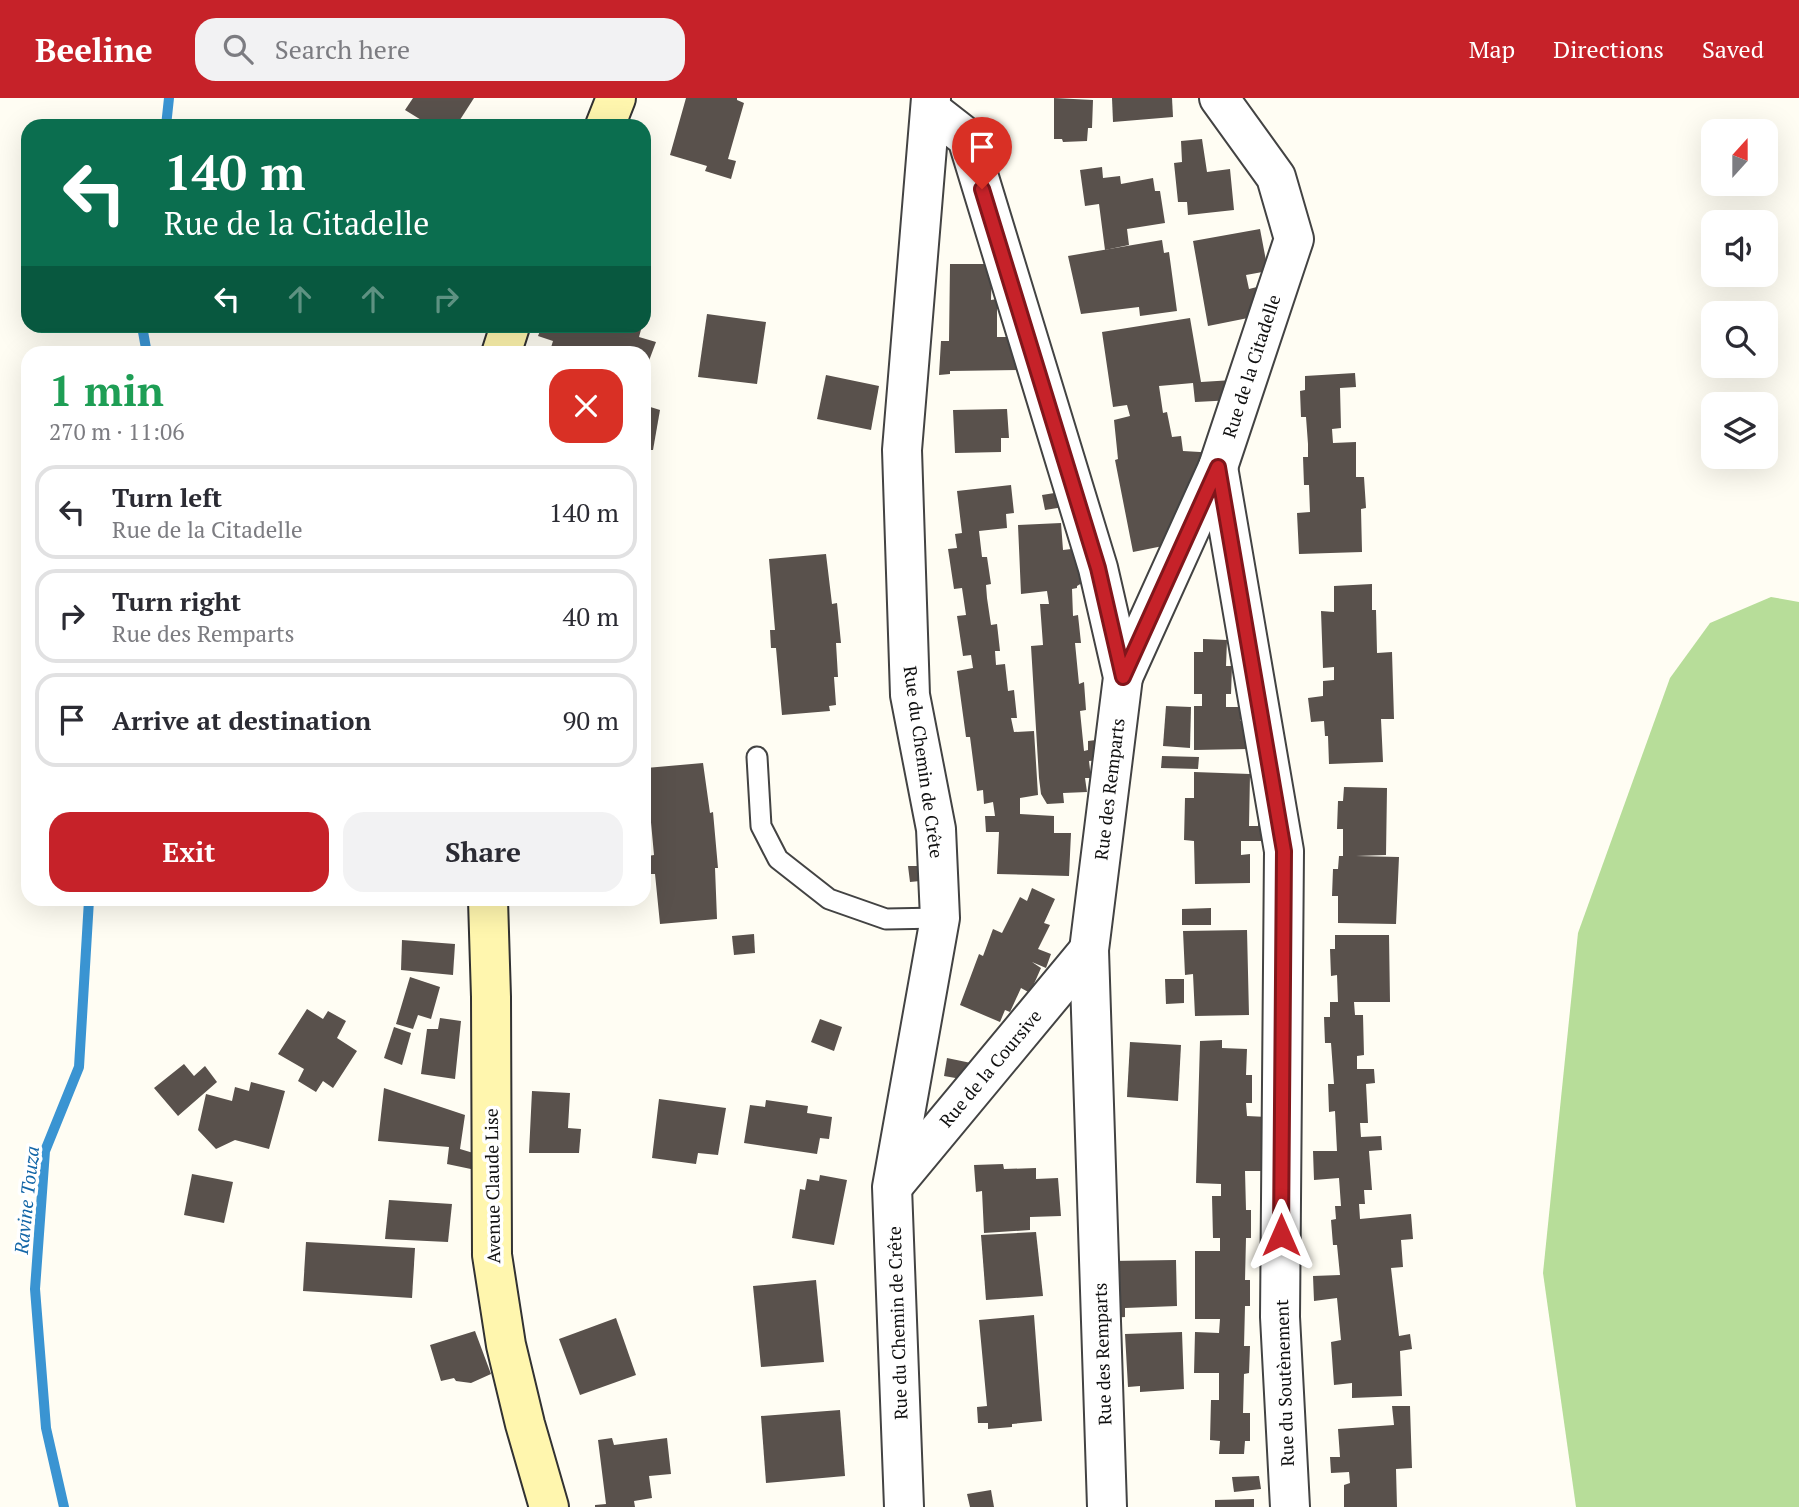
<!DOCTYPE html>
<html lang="en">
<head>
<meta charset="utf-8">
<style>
	body { margin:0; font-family:"PT Serif",serif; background:#f2f2f3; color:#2b2b33; height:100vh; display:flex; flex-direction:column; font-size:26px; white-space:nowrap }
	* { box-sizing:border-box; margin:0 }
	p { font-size:23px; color:#7c7c81 }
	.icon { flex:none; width:38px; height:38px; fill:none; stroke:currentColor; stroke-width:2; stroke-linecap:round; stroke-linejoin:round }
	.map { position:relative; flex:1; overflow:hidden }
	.sheet { position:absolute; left:21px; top:248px; width:630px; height:560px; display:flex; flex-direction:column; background:#fff; border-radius:21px; box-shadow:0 7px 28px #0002 }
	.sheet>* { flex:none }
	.banner { position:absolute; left:21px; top:21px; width:630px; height:214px; border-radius:21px; box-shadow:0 7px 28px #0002; background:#0b6e4f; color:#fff; overflow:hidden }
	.needle { width:46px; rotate:21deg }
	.fabs { position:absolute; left:1701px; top:21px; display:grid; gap:14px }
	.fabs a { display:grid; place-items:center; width:77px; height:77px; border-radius:14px; background:#fff; box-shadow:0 7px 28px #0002; font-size:35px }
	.pin { position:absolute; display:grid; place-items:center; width:60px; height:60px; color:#fff; margin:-72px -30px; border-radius:50% 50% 50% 0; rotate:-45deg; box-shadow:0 0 7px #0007 }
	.pin .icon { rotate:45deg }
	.me { position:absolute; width:77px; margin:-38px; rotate:0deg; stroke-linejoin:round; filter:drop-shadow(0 0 5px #0008) }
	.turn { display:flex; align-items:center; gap:24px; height:147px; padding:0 28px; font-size:32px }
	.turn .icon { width:91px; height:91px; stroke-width:2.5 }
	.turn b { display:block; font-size:49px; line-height:60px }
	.lanes { display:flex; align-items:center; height:66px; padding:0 28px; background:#0003; justify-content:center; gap:35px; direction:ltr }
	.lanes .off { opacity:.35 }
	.round { display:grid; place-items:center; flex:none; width:74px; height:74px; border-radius:21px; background:#f2f2f3 }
	.summary { display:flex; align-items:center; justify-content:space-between; height:119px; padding:0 28px }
	h1 { font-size:42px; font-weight:800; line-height:52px; color:#1e9e55 }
	.action { display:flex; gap:14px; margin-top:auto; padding:14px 28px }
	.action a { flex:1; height:80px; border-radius:21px; background:#c62229; color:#fff; font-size:28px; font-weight:800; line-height:80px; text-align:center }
	.action a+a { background:#f2f2f3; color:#2b2b33 }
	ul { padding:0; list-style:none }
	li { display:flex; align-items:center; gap:21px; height:94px; margin:0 14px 10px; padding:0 14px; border:4px solid #e1e1e2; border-radius:21px }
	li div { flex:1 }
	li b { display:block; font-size:26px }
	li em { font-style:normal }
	header { display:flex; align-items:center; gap:42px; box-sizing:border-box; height:98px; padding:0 35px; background:#c62229; color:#fff }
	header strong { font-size:33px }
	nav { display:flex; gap:38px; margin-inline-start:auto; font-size:24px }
	.search { width:490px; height:63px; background:#f2f2f3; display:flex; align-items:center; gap:18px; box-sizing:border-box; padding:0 24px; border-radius:21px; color:#7c7c81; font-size:26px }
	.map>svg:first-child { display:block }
</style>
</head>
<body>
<header>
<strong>Beeline</strong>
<div class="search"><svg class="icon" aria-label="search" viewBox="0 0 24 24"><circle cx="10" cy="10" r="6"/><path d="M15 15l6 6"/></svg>Search here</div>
<nav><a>Map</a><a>Directions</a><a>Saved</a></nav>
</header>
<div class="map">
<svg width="1799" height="1409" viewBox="0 0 1799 1409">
	<rect width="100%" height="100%" fill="#fffdf3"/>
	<polygon fill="#b7dd99" points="1771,499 1799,504 1799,1409 1576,1409 1543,1175 1578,835 1670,580 1710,525"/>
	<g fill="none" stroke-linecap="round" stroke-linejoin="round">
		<g stroke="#3a94d2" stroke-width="10">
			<polyline points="166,28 169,0"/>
			<polyline points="142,228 147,256"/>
			<polyline points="64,1409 46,1330 35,1191 45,1053 79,969 89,802"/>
		</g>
	</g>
	<g fill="#59514c">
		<polygon points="413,0 474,0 456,28 431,28 405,12"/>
		<polygon points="686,0 737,0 737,2 744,5 728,61 736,63 731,81 705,73 707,68 670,57"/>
		<polygon points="1054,0 1093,2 1092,30 1088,30 1087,43 1063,44 1062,41 1054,41"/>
		<polygon points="1112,0 1172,0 1173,19 1113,24"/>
		<polygon points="1202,41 1207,74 1230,71 1234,112 1188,117 1187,104 1178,104 1174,65 1182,64 1181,43"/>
		<polygon points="1102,69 1103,80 1120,78 1121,86 1153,80 1155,93 1160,93 1165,125 1127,131 1129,147 1105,152 1099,106 1085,108 1080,72"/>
		<polygon points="1260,131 1268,173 1246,177 1249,191 1257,189 1263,217 1208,228 1193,143"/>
		<polygon points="1162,142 1164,155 1169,154 1177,213 1140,218 1139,209 1081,216 1068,158"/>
		<polygon points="950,166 992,166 991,202 997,201 997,239 1024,239 1019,272 950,273 950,276 939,277 941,243 949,243"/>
		<polygon points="707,216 766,224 757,286 698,279"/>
		<polygon points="1190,220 1201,284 1233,282 1234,302 1195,304 1193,285 1159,288 1163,315 1167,314 1172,339 1181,338 1183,353 1217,355 1173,446 1133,454 1115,362 1118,361 1114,322 1130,318 1127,307 1113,309 1102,234"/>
		<polygon points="542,228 603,228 621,233 623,228 642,228 639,239 656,244 644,276 644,256 549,256 553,243 538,238"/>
		<polygon points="1355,275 1356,289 1340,290 1341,330 1332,331 1333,345 1356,344 1356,379 1364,379 1366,410 1361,411 1362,454 1299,456 1297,415 1310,414 1309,387 1304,387 1303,359 1308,359 1308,346 1306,319 1301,319 1300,293 1305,292 1305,278"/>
		<polygon points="826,277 879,288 871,332 817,321"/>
		<polygon points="644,307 660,312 653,352 644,352"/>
		<polygon points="1007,311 1009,340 1001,340 1001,354 955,355 953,312"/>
		<polygon points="1011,387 1014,415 1006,416 1007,430 979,433 982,459 987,459 991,486 986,487 987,500 991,527 997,526 1000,553 995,553 996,567 1005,566 1008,593 1014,592 1017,620 1011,620 1014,634 1034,633 1038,697 1020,700 1020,716 1054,718 1054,735 1071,735 1069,778 997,776 999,734 986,734 985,718 995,718 993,704 984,706 983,692 977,693 970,639 966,639 957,573 973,570 971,557 963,558 957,518 966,517 962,490 954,491 948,451 957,450 955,436 962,435 957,393"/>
		<polygon points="1067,393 1070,408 1045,412 1042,397"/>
		<polygon points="1061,425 1063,452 1080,450 1082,485 1077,488 1077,490 1072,491 1073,518 1078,517 1081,545 1075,545 1079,586 1084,584 1086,612 1080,613 1084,653 1088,652 1088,643 1112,640 1111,661 1089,663 1091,680 1085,680 1087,694 1063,695 1064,705 1047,706 1041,696 1039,680 1031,548 1043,547 1040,506 1049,506 1047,493 1021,496 1018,427"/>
		<polygon points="826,456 832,506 837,505 841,545 836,545 838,579 834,579 836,607 829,608 830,613 782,617 776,550 771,550 770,532 775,532 769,461"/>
		<polygon points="1372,486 1372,512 1376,512 1377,555 1392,554 1394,621 1381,621 1383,664 1329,666 1328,638 1325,638 1324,623 1311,624 1308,600 1323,598 1323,583 1334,582 1334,569 1323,570 1321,513 1334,514 1334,488"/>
		<polygon points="1203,541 1227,542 1226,568 1232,568 1231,596 1226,596 1226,609 1241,609 1240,623 1249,623 1249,651 1194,652 1194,608 1202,608 1202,596 1194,596 1194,554 1203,554"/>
		<polygon points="1166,608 1191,609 1190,650 1163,648"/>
		<polygon points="1162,658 1199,659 1198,671 1161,670"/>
		<polygon points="703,665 710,715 713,714 718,770 715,770 717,821 660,826 655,776 650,776 648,758 654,757 646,670"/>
		<polygon points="1194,674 1250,676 1249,728 1258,728 1259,720 1274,719 1274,771 1263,771 1263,743 1241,743 1241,757 1250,756 1250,785 1195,786 1194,743 1184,742 1185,700 1194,700"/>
		<polygon points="1344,689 1387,690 1386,757 1356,758 1399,759 1396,826 1338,825 1338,798 1332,798 1333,771 1338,771 1339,758 1343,758 1343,731 1337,731 1338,703 1343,703"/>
		<polygon points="908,768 918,768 920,783 910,784"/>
		<polygon points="1032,790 1055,801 1044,825 1050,827 1038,851 1051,856 1046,870 1032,864 1041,870 1030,895 1021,890 1010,914 1005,912 1000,924 960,907 979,856 983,858 993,831 1002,835 1020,799 1027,803"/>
		<polygon points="1211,810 1211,827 1182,827 1182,811"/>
		<polygon points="1247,832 1249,917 1195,918 1193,876 1185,877 1183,833"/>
		<polygon points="754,836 755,855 734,857 732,838"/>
		<polygon points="1335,837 1389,837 1390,904 1354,904 1355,917 1363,917 1364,957 1357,958 1357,971 1374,971 1375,985 1366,986 1368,1025 1360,1025 1361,1039 1381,1038 1382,1052 1369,1053 1372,1092 1364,1092 1365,1106 1359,1106 1360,1121 1411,1116 1413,1141 1401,1142 1403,1169 1391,1170 1399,1238 1410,1236 1412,1251 1400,1253 1402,1298 1352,1300 1352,1285 1334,1287 1331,1244 1341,1242 1337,1200 1314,1203 1313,1178 1340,1177 1337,1147 1333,1147 1331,1122 1336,1121 1335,1108 1341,1108 1339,1080 1314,1082 1313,1053 1337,1053 1335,1013 1329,1014 1328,986 1334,986 1331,945 1325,945 1324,919 1330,919 1330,904 1338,904 1337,877 1331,878 1330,851 1335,851"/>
		<polygon points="402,842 455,846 453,877 401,872"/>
		<polygon points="410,879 440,889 431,921 418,917 413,931 396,926"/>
		<polygon points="1165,881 1184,881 1184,905 1166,906"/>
		<polygon points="307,911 323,921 328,913 346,923 337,940 357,953 333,990 323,983 316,994 298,983 304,971 278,956"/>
		<polygon points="440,920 461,923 455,981 421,976 427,931 438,931"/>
		<polygon points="820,921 842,929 834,953 811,944"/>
		<polygon points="394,929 411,935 402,967 384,960"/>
		<polygon points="1222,942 1222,950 1247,951 1246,977 1252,977 1252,1005 1246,1005 1247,1018 1267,1019 1266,1073 1245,1073 1246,1112 1251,1112 1251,1140 1246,1140 1245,1182 1250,1182 1250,1208 1245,1208 1244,1248 1250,1248 1249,1275 1244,1276 1243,1315 1250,1315 1250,1343 1245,1343 1244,1356 1219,1356 1220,1343 1210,1342 1211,1302 1219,1302 1219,1275 1194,1275 1195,1234 1219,1235 1220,1221 1195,1221 1195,1153 1220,1153 1220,1140 1213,1140 1212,1098 1221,1098 1221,1086 1196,1085 1200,943"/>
		<polygon points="1130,944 1181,947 1178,1003 1127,999"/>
		<polygon points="947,960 971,965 967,982 944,978"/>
		<polygon points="184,966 194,978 205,968 217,984 178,1018 154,990"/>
		<polygon points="251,984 285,993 269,1051 235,1042 216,1051 198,1032 206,996 232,1003 235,989 249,993"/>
		<polygon points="384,990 465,1017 460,1051 490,1060 490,1075 447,1066 449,1049 378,1043"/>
		<polygon points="532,993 570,995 568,1030 581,1031 579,1055 529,1055"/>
		<polygon points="659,1001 726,1010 718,1057 698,1055 696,1066 652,1060"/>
		<polygon points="766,1002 808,1008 807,1015 832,1019 829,1041 820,1040 817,1056 744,1045 750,1007 765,1009"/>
		<polygon points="1003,1066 1004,1071 1036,1070 1036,1081 1058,1080 1061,1118 1030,1119 1030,1132 984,1135 982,1093 976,1094 974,1067"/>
		<polygon points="192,1076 233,1084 224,1125 184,1117"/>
		<polygon points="820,1077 847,1082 834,1147 792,1140 800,1091 805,1092 807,1081 819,1083"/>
		<polygon points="389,1102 452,1106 448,1144 385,1141"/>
		<polygon points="1036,1134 1043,1198 986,1202 981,1137"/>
		<polygon points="306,1144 415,1150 412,1200 303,1193"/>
		<polygon points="1176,1162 1177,1208 1125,1210 1125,1219 1111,1220 1111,1163"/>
		<polygon points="816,1182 824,1264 761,1269 753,1188"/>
		<polygon points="1034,1217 1042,1323 1012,1326 1012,1329 988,1331 988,1325 978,1325 977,1309 987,1308 979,1222"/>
		<polygon points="616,1220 636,1277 580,1297 559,1241"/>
		<polygon points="475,1233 491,1276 471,1285 456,1283 454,1280 441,1283 430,1247"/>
		<polygon points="1182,1234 1184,1291 1140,1294 1140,1288 1128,1289 1125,1236"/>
		<polygon points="1392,1308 1410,1308 1412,1370 1396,1371 1397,1409 1344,1409 1344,1387 1350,1385 1349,1374 1331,1375 1330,1359 1340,1359 1338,1331 1394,1327"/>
		<polygon points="840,1312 845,1378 766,1385 761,1318"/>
		<polygon points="612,1340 614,1347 667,1340 671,1376 649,1378 652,1400 634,1403 635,1409 595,1409 595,1407 606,1406 598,1342"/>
		<polygon points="1259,1378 1261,1391 1234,1394 1232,1379"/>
		<polygon points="991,1392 994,1409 970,1409 967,1396"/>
		<polygon points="1254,1401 1254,1409 1215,1409 1215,1402"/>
	</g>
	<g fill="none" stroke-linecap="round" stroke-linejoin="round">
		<g stroke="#434343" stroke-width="23">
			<polyline id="lane" points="757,659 761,728 778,761 829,801 886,821 940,820"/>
		</g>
		<g stroke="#434343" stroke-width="42">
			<g id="street">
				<polyline points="931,12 967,40 1098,470 1123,579 1089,852 1107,1409"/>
				<polyline points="1218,369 1284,753 1280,1219 1290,1409"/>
				<polyline points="1123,579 1218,369 1294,141 1276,79 1219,0"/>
				<polyline points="893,1088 1089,852"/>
				<polyline points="904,1409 892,1089 940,820 936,731 910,597 902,352 931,0"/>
			</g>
		</g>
		<g stroke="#323232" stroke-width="42">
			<g id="secondary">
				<polyline points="605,28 616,0"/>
				<polyline points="501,256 510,228"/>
				<polyline points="488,802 491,899 492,1157 506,1247 525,1326 549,1409"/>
			</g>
		</g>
		<use href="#lane" stroke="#fff" stroke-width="19"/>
		<use href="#street" stroke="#fff" stroke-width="38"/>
		<use href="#secondary" stroke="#fff6ae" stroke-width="38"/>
	</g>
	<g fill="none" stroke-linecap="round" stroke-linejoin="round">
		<g stroke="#81161b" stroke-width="18">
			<polyline id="route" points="982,91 1098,470 1123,579 1218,369 1284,753 1281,1137"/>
		</g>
		<use href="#route" stroke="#c62229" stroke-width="12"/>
	</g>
	<g text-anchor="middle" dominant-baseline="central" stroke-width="7" stroke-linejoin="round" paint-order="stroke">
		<g font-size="18" fill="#101010" stroke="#fff">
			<text transform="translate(1251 268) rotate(-72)">Rue de la Citadelle</text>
			<text transform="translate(924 664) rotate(82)">Rue du Chemin de Crête</text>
			<text transform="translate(1109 691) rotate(-83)">Rue des Remparts</text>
			<text transform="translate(990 970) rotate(-50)">Rue de la Coursive</text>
			<text transform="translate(492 1088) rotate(-91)">Avenue Claude Lise</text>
			<text transform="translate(897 1225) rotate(-92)">Rue du Chemin de Crête</text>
			<text transform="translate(1102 1256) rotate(-92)">Rue des Remparts</text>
			<text transform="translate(1284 1285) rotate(-92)">Rue du Soutènement</text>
		</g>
		<g font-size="19" font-style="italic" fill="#1366a7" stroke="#fff">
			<text transform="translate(26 1102) rotate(-84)">Ravine Touza</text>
		</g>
	</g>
</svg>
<div class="fabs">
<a><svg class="needle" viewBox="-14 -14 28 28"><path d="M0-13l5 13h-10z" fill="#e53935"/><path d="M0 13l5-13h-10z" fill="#7c7c81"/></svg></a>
<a><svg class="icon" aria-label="sound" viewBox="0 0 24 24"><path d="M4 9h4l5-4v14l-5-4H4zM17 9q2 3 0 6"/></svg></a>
<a><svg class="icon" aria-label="search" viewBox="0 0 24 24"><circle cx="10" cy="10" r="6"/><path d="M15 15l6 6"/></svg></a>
<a><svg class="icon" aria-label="layers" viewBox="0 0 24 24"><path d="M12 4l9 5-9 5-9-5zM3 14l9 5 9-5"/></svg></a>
</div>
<div class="pin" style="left:982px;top:91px;background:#d93025"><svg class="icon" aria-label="arrive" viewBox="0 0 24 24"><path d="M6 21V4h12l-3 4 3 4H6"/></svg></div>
<svg class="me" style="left:1281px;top:1137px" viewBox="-20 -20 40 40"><path d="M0-17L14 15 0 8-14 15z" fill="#c62229" stroke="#fff" stroke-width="4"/></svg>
<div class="banner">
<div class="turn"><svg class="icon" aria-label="left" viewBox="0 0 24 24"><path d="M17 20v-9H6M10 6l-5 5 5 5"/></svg><div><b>140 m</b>Rue de la Citadelle</div></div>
<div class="lanes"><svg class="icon" aria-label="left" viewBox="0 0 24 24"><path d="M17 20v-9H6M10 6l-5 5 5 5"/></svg><svg class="icon off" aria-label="ahead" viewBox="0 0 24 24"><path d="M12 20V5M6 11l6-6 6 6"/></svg><svg class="icon off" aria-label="ahead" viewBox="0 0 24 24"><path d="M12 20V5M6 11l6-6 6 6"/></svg><svg class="icon off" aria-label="right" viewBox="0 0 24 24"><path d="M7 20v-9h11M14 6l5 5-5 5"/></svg></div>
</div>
<section class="sheet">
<div class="summary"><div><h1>1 min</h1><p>270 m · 11:06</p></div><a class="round" style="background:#d93025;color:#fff"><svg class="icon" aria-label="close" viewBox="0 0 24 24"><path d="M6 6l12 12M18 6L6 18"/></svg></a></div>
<ul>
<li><svg class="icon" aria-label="left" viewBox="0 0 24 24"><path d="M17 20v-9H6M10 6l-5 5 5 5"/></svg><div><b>Turn left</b><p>Rue de la Citadelle</p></div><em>140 m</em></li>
<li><svg class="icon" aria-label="right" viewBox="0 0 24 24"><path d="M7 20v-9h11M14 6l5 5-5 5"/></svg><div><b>Turn right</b><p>Rue des Remparts</p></div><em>40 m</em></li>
<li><svg class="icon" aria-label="arrive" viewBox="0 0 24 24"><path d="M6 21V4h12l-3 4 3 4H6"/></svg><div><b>Arrive at destination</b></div><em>90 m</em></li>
</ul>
<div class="action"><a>Exit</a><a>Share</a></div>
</section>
</div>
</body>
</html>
